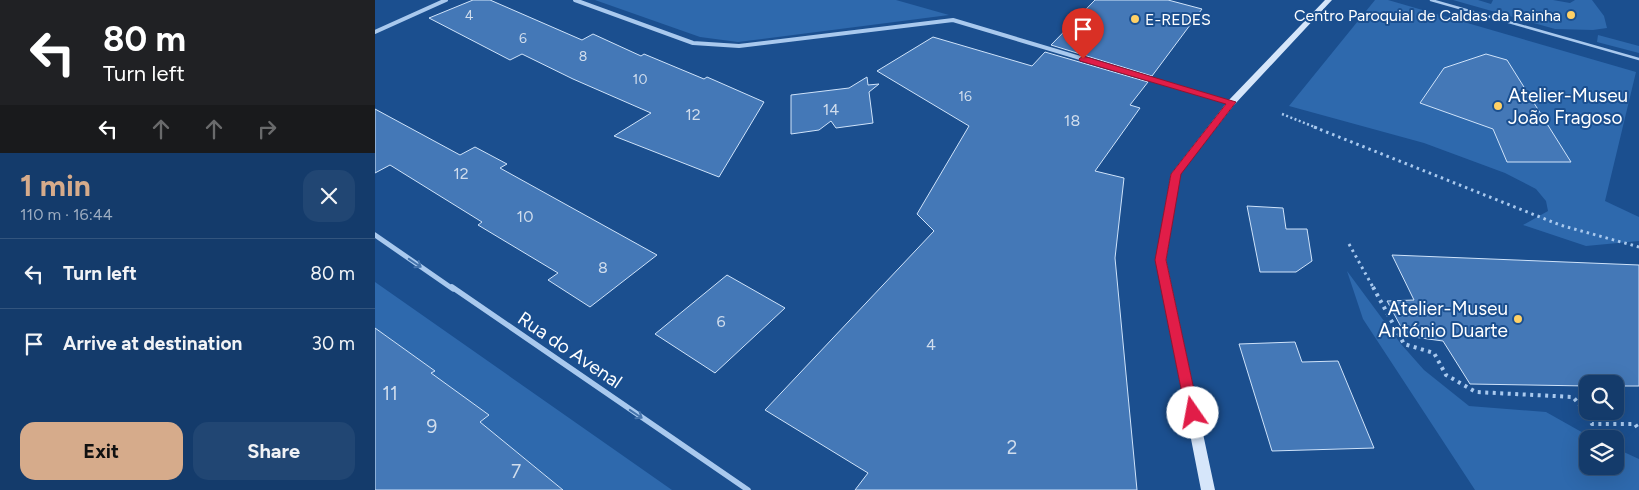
<!DOCTYPE html>
<html lang="en">
<head>
<meta charset="utf-8">
<style>
	body { margin:0; font-family:Figtree,sans-serif; background:#214673; color:#f1f3f6; height:100vh; display:flex; flex-direction:column; font-size:19px; white-space:nowrap }
	* { box-sizing:border-box; margin:0 }
	p { font-size:16px; color:#9dadc1 }
	.icon { flex:none; width:28px; height:28px; fill:none; stroke:currentColor; stroke-width:2; stroke-linecap:round; stroke-linejoin:round }
	.map { position:relative; flex:1; overflow:hidden }
	.side { display:flex; flex-direction:column; background:#143b6b; width:375px }
	.side>* { flex:none }
	.banner { background:#202124; color:#fff; overflow:hidden }
	.buttons { position:absolute; left:1204px; top:375px; display:grid; gap:10px }
	.buttons a { display:grid; place-items:center; width:45px; height:45px; border-radius:10px; background:#143b6b; box-shadow:0 5px 20px #0002,0 0 0 1px #33557e; font-size:25px }
	.pin { position:absolute; display:grid; place-items:center; width:42px; height:42px; color:#fff; margin:-51px -21px; border-radius:50% 50% 50% 0; rotate:-45deg; box-shadow:0 0 5px #0007 }
	.pin .icon { rotate:45deg }
	.me { position:absolute; width:55px; margin:-28px; rotate:348deg; stroke-linejoin:round; filter:drop-shadow(0 0 4px #0008) }
	.turn { display:flex; align-items:center; gap:18px; height:105px; padding:0 20px; font-size:22px }
	.turn .icon { width:65px; height:65px; stroke-width:2.5 }
	.turn b { display:block; font-size:35px; line-height:42px }
	.lanes { display:flex; align-items:center; height:48px; padding:0 20px; background:#0003; justify-content:center; gap:25px; direction:ltr }
	.lanes .off { opacity:.35 }
	.round { display:grid; place-items:center; flex:none; width:52px; height:52px; border-radius:15px; background:#214673 }
	.head { display:flex; align-items:center; justify-content:space-between; height:85px; padding:0 20px }
	h1 { font-size:30px; font-weight:700; line-height:38px; color:#d6ab8b }
	.button { display:flex; gap:10px; margin-top:auto; padding:10px 20px }
	.button a { flex:1; height:58px; border-radius:15px; background:#d6ab8b; color:#111; font-size:20px; font-weight:700; line-height:58px; text-align:center }
	.button a+a { background:#214673; color:#f1f3f6 }
	ul { padding:0; list-style:none }
	li { display:flex; align-items:center; gap:15px; height:70px; padding:0 20px; border-top:1px solid #33557e }
	li div { flex:1 }
	li b { display:block; font-size:19px }
	li em { font-style:normal }
	main { display:flex; flex:1; min-height:0 }
	.map>svg:first-child { display:block }
</style>
</head>
<body>
<main>
<section class="side">
<div class="banner">
<div class="turn"><svg class="icon" aria-label="left" viewBox="0 0 24 24"><path d="M17 20v-9H6M10 6l-5 5 5 5"/></svg><div><b>80 m</b>Turn left</div></div>
<div class="lanes"><svg class="icon" aria-label="left" viewBox="0 0 24 24"><path d="M17 20v-9H6M10 6l-5 5 5 5"/></svg><svg class="icon off" aria-label="ahead" viewBox="0 0 24 24"><path d="M12 20V5M6 11l6-6 6 6"/></svg><svg class="icon off" aria-label="ahead" viewBox="0 0 24 24"><path d="M12 20V5M6 11l6-6 6 6"/></svg><svg class="icon off" aria-label="right" viewBox="0 0 24 24"><path d="M7 20v-9h11M14 6l5 5-5 5"/></svg></div>
</div>
<div class="head"><div><h1>1 min</h1><p>110 m · 16:44</p></div><a class="round"><svg class="icon" aria-label="close" viewBox="0 0 24 24"><path d="M6 6l12 12M18 6L6 18"/></svg></a></div>
<ul>
<li><svg class="icon" aria-label="left" viewBox="0 0 24 24"><path d="M17 20v-9H6M10 6l-5 5 5 5"/></svg><div><b>Turn left</b></div><em>80 m</em></li>
<li><svg class="icon" aria-label="arrive" viewBox="0 0 24 24"><path d="M6 21V4h12l-3 4 3 4H6"/></svg><div><b>Arrive at destination</b></div><em>30 m</em></li>
</ul>
<div class="button"><a>Exit</a><a>Share</a></div>
</section>
<div class="map">
<svg width="1264" height="490" viewBox="0 0 1264 490">
	<rect width="100%" height="100%" fill="#1b4f8f"/>
	<g fill="#2e69ad">
		<polygon points="220,0 521,0 574,15 363,42 325,37"/>
		<polygon points="1000,0 1013,0 1261,72 1230,201 1264,217 1264,241 1211,246 1148,225 1173,211 1171,201 1161,189 1130,173 1049,143 914,106"/>
		<polygon points="1078,0 1103,0 1116,4 1118,0 1178,0 1195,3 1200,0 1217,0 1229,16 1232,28 1218,30 1180,29"/>
		<polygon points="1223,35 1264,46 1264,53 1222,42"/>
		<polygon points="972,271 1026,344 1049,370 1094,406 1171,412 1219,439 1212,439 1212,466 1240,466 1240,448 1264,459 1264,490 1100,490 988,319"/>
		<polygon points="0,282 297,490 188,490 141,451 23,490 114,415 0,416 59,371 9,334 0,341"/>
	</g>
	<g fill="#4478b7" stroke="#cfe3fa">
		<polygon points="98,0 115,0 207,40 218,34 266,56 269,54 329,79 332,77 389,102 344,177 239,136 276,113 198,79 147,54 135,60 54,18"/>
		<polygon points="720,0 793,0 827,9 777,76 676,45"/>
		<polygon points="558,37 657,66 670,52 773,82 755,105 765,108 720,171 749,178 740,258 762,490 480,490 493,473 390,410 559,231 542,214 594,126 502,71"/>
		<polygon points="1111,54 1132,60 1196,162 1132,162 1118,129 1045,103 1069,68"/>
		<polygon points="492,77 493,85 504,84 494,92 498,123 461,128 456,121 444,130 416,134 416,95 474,88"/>
		<polygon points="0,109 85,155 100,147 132,164 125,168 282,255 215,307 173,280 183,273 103,225 107,222 15,165 0,173"/>
		<polygon points="872,206 908,208 911,229 932,229 937,261 921,272 885,272"/>
		<polygon points="1017,255 1264,265 1264,386 1240,386 1240,384 1212,384 1212,386 1095,384 1068,341 1031,336 1012,301 1039,300"/>
		<polygon points="352,275 410,308 340,373 280,334"/>
		<polygon points="0,328 60,371 56,373 114,415 105,422 188,490 0,490"/>
		<polygon points="920,342 927,362 963,361 999,448 897,451 864,344"/>
	</g>
	<g fill="none" stroke-linecap="round" stroke-linejoin="round">
		<polyline stroke="#a9c9ee" stroke-width="2.5" stroke-dasharray="2 2.5" stroke-linecap="butt" points="907,114 942,128"/>
		<g stroke="#a9c9ee" stroke-width="3" stroke-dasharray="2.5 4" stroke-linecap="butt">
			<polyline points="939,127 1185,225 1264,247"/>
			<polyline points="974,244 999,289"/>
		</g>
		<polyline stroke="#a9c9ee" stroke-width="4" stroke-dasharray="3 4.5" stroke-linecap="butt" points="998,287 1029,344 1059,353 1071,375 1101,392 1198,397 1213,415 1217,424 1260,424 1264,430"/>
		<polyline stroke="#a9c9ee" stroke-width="2.5" points="1056,0 1264,59"/>
		<g stroke="#a9c9ee" stroke-width="4">
			<polyline points="200,0 318,43 364,46 578,20 856,103"/>
			<polyline points="0,32 71,0"/>
		</g>
		<polyline stroke="#a9c9ee" stroke-width="5" points="0,235 78,289"/>
		<polyline stroke="#a9c9ee" stroke-width="5.5" points="77,287 373,490"/>
		<polygon fill="#d6e6fa" fill-rule="evenodd" points="950,0 957,0 859,105 805,174 791,260 840,490 826,490 781,260 796,174 853,101"/>
	</g>
	<defs><path id="oneway-shaft" d="M-6 0H5M1.5-3L5.5 0L1.5 3" fill="none" stroke-width="1.6" stroke-linecap="round" stroke-linejoin="round" transform="scale(1.25)"/></defs>
	<g stroke="#4674ac">
		<use href="#oneway-shaft" transform="translate(40 263) rotate(34)"/>
		<use href="#oneway-shaft" transform="translate(261 414) rotate(34)"/>
	</g>
	<polygon fill="#e11d48" stroke="#92132f" points="708,56 861,102 806,174 791,260 824,413 822,418 818,420 813,418 811,413 780,260 796,174 851,104 705,61 704,59"/>
	<g fill="#ffd166" stroke="#1b4f8f" stroke-width="2">
		<circle cx="1196" cy="15" r="5"/>
		<circle cx="760" cy="19" r="5"/>
		<circle cx="1123" cy="106" r="5"/>
		<circle cx="1143" cy="319" r="5"/>
	</g>
	<g text-anchor="middle" dominant-baseline="central" stroke-width="4" stroke-linejoin="round" paint-order="stroke">
		<g font-size="14" fill="#d0dded">
			<text x="94" y="15">4</text>
			<text x="148" y="38">6</text>
			<text x="208" y="56">8</text>
			<text x="265" y="79">10</text>
			<text x="590" y="96">16</text>
		</g>
		<g font-size="16" fill="#fff" stroke="#1b4f8f" text-anchor="end">
			<text x="1186" y="15">Centro Paroquial de Caldas da Rainha</text>
			<text x="770" y="19" text-anchor="start">E-REDES</text>
		</g>
		<g font-size="16" fill="#d0dded">
			<text x="456" y="109">14</text>
			<text x="318" y="114">12</text>
			<text x="697" y="120">18</text>
			<text x="86" y="173">12</text>
			<text x="150" y="216">10</text>
			<text x="228" y="267">8</text>
			<text x="346" y="321">6</text>
			<text x="556" y="344">4</text>
		</g>
		<g font-size="19" fill="#fff" stroke="#1b4f8f" text-anchor="start">
			<text x="1133" y="95">Atelier-Museu<tspan x="1133" dy="22">João Fragoso</tspan></text>
			<text x="1133" y="308" text-anchor="end">Atelier-Museu<tspan x="1133" dy="22">António Duarte</tspan></text>
		</g>
		<g font-size="19" fill="#fff" stroke="#1b4f8f">
			<text transform="translate(195 350) rotate(34)">Rua do Avenal</text>
		</g>
		<g font-size="19" fill="#d0dded">
			<text x="15" y="393">11</text>
			<text x="57" y="426">9</text>
			<text x="637" y="447">2</text>
			<text x="141" y="471">7</text>
		</g>
	</g>
</svg>
<div class="buttons">
<a><svg class="icon" aria-label="search" viewBox="0 0 24 24"><circle cx="10" cy="10" r="6"/><path d="M15 15l6 6"/></svg></a>
<a><svg class="icon" aria-label="layers" viewBox="0 0 24 24"><path d="M12 4l9 5-9 5-9-5zM3 14l9 5 9-5"/></svg></a>
</div>
<div class="pin" style="left:708px;top:59px;background:#d93025"><svg class="icon" aria-label="arrive" viewBox="0 0 24 24"><path d="M6 21V4h12l-3 4 3 4H6"/></svg></div>
<svg class="me" style="left:818px;top:413px" viewBox="-20 -20 40 40"><circle r="19" fill="#fff"/><path d="M0-13L10 11 0 6-10 11z" fill="#e11d48"/></svg>
</div>
</main>
</body>
</html>
